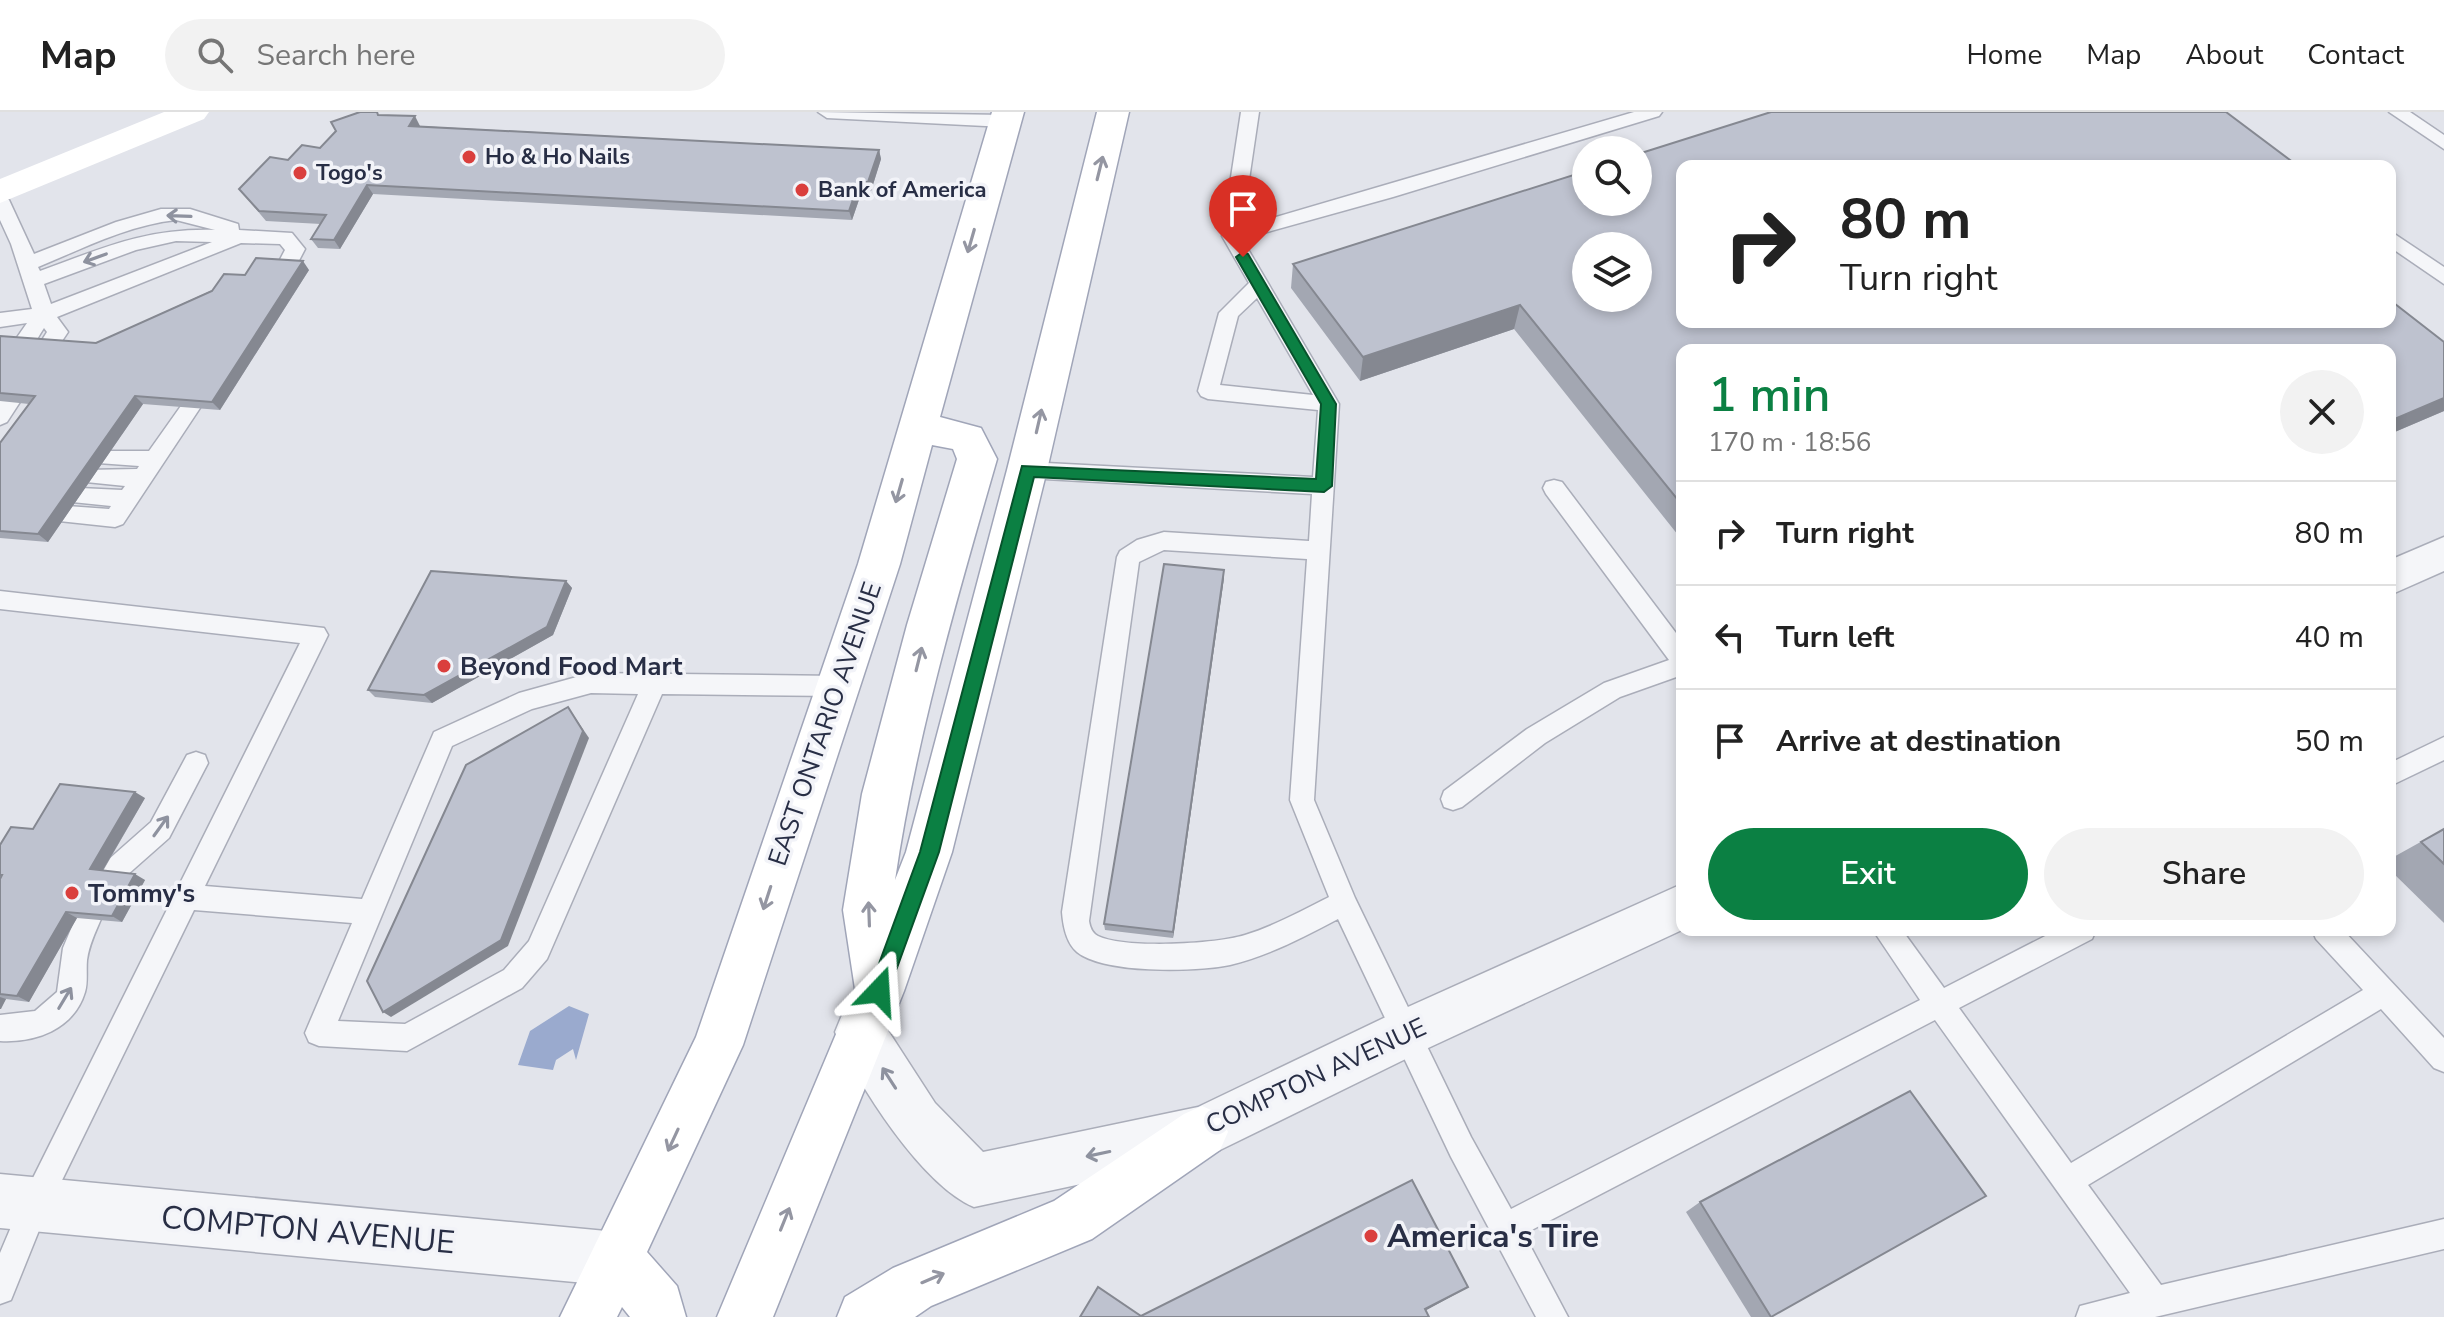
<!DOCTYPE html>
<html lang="en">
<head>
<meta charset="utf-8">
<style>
	body { margin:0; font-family:"Nunito Sans",sans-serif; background:#f2f2f2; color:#222; height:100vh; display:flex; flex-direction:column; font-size:30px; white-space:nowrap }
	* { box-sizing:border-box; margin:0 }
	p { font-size:26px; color:#767676 }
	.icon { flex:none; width:44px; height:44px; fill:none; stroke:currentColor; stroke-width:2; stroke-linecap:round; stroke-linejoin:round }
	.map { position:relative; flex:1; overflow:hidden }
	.details { position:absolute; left:1676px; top:232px; width:720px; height:592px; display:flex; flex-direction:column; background:#fff; border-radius:16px; box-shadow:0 4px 12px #0003 }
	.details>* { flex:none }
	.hud { position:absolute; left:1676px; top:48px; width:720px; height:168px; border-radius:16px; box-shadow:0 4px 12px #0003; background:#fff; color:#222; overflow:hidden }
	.fabs { position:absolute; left:1572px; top:24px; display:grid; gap:16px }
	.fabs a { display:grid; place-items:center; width:80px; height:80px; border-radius:50%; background:#fff; box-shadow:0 4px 12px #0003; font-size:40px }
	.pin { position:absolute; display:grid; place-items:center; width:68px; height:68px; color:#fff; margin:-82px -34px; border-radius:50% 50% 50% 0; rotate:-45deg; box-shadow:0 0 8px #0007 }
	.pin .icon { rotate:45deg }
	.me { position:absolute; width:88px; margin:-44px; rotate:20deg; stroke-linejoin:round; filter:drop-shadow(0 0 6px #0008) }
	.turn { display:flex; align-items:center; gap:28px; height:168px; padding:0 32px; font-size:36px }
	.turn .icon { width:104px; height:104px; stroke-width:2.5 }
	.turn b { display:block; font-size:56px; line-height:68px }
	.round { display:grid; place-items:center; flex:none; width:84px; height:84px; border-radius:42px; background:#f2f2f2 }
	.overview { display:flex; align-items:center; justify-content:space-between; height:136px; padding:0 32px }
	h1 { font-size:48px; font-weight:600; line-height:60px; color:#0b8043 }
	.action { display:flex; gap:16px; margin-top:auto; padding:16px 32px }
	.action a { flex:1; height:92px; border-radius:48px; background:#0b8043; color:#fff; font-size:32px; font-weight:600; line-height:92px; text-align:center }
	.action a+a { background:#f2f2f2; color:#222 }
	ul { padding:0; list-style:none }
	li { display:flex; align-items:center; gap:24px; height:104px; padding:0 32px; border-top:2px solid #e0e0e0 }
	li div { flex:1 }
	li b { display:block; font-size:30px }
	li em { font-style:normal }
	header { display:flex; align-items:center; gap:48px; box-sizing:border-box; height:112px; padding:0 40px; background:#fff; border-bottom:2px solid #e0e0e0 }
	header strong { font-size:38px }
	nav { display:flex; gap:44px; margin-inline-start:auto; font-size:28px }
	.search { width:560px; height:72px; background:#f2f2f2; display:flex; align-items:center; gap:20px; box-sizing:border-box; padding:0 28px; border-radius:44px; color:#767676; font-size:30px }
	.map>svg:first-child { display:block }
</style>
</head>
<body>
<header>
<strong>Map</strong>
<div class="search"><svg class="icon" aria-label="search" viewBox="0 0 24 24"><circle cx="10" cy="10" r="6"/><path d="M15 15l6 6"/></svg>Search here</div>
<nav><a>Home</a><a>Map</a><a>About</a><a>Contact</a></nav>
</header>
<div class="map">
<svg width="2444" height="1205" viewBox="0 0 2444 1205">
	<rect width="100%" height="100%" fill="#e2e4eb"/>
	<polygon fill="#9aaace" points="569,894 589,902 576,948 573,937 556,948 553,958 518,953 530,919"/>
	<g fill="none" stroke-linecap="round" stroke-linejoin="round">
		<g stroke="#aaadb9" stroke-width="3">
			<g id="lane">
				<polygon points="818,0 1005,3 1014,9 1005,15 827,6"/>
				<path d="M1241,0H1259L1242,115L1634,0H1662L1659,4L1393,85L1242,127L1339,292L1314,688L1355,786L1471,1025L1511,1097L1920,888L1873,818H1902L1944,876L2057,818H2096L2092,827L1959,896L2071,1051L2363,878L2316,827L2312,818H2343L2444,926V960L2434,956L2381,897L2088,1073L2161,1173L2444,1107V1137L2155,1205H2076L2080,1194L2130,1181L1935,908L1524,1122L1568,1205H1536L1451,1045L1338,807C1304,825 1268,844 1230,853C1196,860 1104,862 1077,840C1066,831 1063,813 1062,800L1117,445L1120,439L1137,428L1164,420L1309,429L1312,382L1027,366L1019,364L1016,358L1019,352L1027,350L1313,365L1318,298L1208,287L1201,284L1198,279L1219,201L1249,171L1222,124ZM1257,186L1313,283L1220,273L1238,204ZM1164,438L1307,447L1290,688L1329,785C1301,799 1274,814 1245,823C1216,832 1125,837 1098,824C1092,821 1090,815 1089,809L1139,450Z"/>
				<polygon points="2389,0 2410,0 2444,23 2444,37"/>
				<path d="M0,82L9,88L34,142L116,110L161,97H190L238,112L239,118L292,121L305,137L292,162L285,164L275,157L285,138L280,132L241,131L57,205L68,220L54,241H40L37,236L47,220L44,216C36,228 30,244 14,239L11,234L27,211L0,215V201L32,197L11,132L0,108ZM176,108L215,118C146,116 103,136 40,159L38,155C82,137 128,113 176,108ZM176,129L212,130L51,192L44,172L136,138Z"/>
				<polygon points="2390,119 2444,155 2444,172 2390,135"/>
				<polygon points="10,282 17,285 20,290 7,310 0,313 0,289"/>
				<polygon points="190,288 197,291 200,296 123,412 115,415 59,409 56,403 59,397 67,394 109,397 111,394 72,390 69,384 72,378 80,376 122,378 125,374 86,370 83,364 86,358 137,357 139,354 98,351 95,345 98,339 149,339 183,291"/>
				<polygon points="1554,368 1562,370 1682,529 1682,563 1620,585 1545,631 1462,695 1453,698 1444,695 1441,687 1444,679 1527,617 1604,571 1669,548 1546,382 1543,376 1546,370"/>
				<path d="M0,479L324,516L328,523L205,774L362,787L434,620L519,581L591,561L838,564L846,567L850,574L846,581L838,584L662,582L547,847L522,876L407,939L319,934L309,930L305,921L352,811L194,798L46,1101L11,1188L0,1192V1141L25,1082L300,531L0,497ZM591,581L638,582L529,829L504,858L405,912L338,909L452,634L532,597Z"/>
				<polygon points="2444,625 2444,648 2390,674 2390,651"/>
				<polygon points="196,640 205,643 208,651 169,726 126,764 122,773 113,777 104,773 100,765 108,748 151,710 187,643"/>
				<path d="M88,795L97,798L101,807C95,821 89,833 87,848C86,859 88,870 85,880C74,917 36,931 0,929V903L35,899L57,880L63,836L79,798Z"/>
			</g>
		</g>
		<g stroke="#aaadb9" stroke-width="3">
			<g id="street">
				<polygon points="2444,425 2444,459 2390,483 2390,448"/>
				<path d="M1682,772V818L1426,937L1220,1038L1202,1046L974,1095C922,1073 857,972 835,920L842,903L860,895L878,903L935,991L983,1040L1198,995L1390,903Z"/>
				<polygon points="0,1062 617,1120 636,1128 644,1147 636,1166 617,1174 0,1116"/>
			</g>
		</g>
		<g stroke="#a0a5b8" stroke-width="3">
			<g id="primary">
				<path d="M992,0H1024L940,305L981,316L997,347C957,486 916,625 895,768L906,740L1007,358L1097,0H1129L1047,358L952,740L904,879L773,1205H717L855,877L843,798L862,682L907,513L957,347L953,337L932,333L900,452L743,933L647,1140L677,1174L686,1205H630L622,1195L617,1205H560L696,925L858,452Z"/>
				<polygon points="1202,994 1220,1002 1228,1020 1220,1038 1092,1127 931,1194 915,1205 837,1205 845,1185 893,1156 1054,1089 1184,1002"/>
			</g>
		</g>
		<use href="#lane" fill="#f5f6f9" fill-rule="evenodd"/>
		<use href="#street" fill="#f5f6f9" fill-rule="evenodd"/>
		<polygon fill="#fff" fill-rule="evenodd" points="164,0 209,0 204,7 0,91 0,67"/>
		<use href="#primary" fill="#fff" fill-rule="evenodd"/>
	</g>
	<g fill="#a3a7b2" fill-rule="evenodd">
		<path d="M1771,0H2226L2298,54H1682V210H2390V188L2444,230V299L2390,322V238H1682V428L1514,217L1360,269L1291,176L1293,152L1586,59V90H1638V42ZM1586,134H1638V186H1586Z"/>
		<polygon points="379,3 420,14 879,38 881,47 871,79 862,79 852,108 373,82 340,137 318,136 311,127 321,112 266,109 239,77 288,48 320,36"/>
		<polygon points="309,158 220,298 143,292 48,430 0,426 0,331 29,292 0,289 0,224 96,231 245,163"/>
		<polygon points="1224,458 1224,466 1173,826 1105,818 1104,812"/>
		<polygon points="566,469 572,476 553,523 432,591 375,585 368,578"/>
		<polygon points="145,686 103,759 145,768 122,810 77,806 29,890 6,887 0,897 0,733"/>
		<polygon points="2444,717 2444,811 2390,758 2390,747"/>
		<polygon points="1700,1090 1771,1205 1751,1205 1686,1100"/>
	</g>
	<g fill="#858891">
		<polygon points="415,4 420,14 414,23 409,14"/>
		<polygon points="879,38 881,47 871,79 868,70"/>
		<polygon points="859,70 862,79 852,108 849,99"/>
		<polygon points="367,73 373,82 340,137 334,128"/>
		<polygon points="303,149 309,158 220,298 212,290"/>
		<polygon points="1520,193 1514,217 1360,269 1363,245"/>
		<polygon points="135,284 143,292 48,430 38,422"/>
		<polygon points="2444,286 2444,299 2390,322 2390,309"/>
		<polygon points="1224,458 1224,466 1173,826 1173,820"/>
		<polygon points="566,469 572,476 553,523 432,591 424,583"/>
		<polygon points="568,595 589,626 508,834 391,905 383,900"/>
		<polygon points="135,680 145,686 100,763 90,757"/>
		<polygon points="135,762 145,768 122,810 112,804"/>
		<polygon points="66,800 77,806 29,890 17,884"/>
		<polygon points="0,885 6,887 1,897 0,897"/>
		<polygon points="1468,1175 1465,1177 1423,1200 1425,1197"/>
	</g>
	<g fill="#bec2cf" stroke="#858891" stroke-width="2" fill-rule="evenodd">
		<polygon points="360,0 377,0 378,3 415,4 409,14 879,38 868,70 859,70 849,99 367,73 334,128 311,127 326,103 259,99 239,77 270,45 288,48 302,33 320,36 336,19 331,10"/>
		<path d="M1771,0H2226L2298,54H1682V210H2390V188L2444,230V286L2390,309V238H1682V393L1520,193L1363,245L1293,152L1586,59V90H1638V42ZM1586,134H1638V186H1586Z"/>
		<polygon points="256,146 303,149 212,290 135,284 38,422 0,419 0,331 35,284 0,281 0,224 96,231 212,179 224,162 245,163"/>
		<polygon points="1164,452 1224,458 1173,820 1104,812"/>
		<polygon points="431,459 566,469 547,515 424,583 368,578"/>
		<polygon points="568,595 583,619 501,828 383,900 367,869 466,653"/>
		<polygon points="60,672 135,680 90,757 135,762 112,804 66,800 17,884 0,882 0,767 2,763 0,763 0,733 11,715 33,717"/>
		<polygon points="2444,717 2444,752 2421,730"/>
		<polygon points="1910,979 1986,1084 1771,1205 1700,1090"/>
		<polygon points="1412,1068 1468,1175 1425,1197 1429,1205 1080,1205 1098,1175 1141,1204"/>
	</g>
	<defs><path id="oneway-shaft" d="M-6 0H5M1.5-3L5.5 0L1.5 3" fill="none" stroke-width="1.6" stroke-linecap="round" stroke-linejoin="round" transform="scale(2)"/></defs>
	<g stroke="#9496a2">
		<use href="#oneway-shaft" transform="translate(1100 56) rotate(-76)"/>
		<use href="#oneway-shaft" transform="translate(971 129) rotate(106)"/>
		<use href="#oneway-shaft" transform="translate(1039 309) rotate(-77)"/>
		<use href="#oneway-shaft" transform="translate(899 379) rotate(106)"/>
		<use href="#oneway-shaft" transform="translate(919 547) rotate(-76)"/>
		<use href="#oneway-shaft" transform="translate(767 786) rotate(108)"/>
		<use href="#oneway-shaft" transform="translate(869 802) rotate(-92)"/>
		<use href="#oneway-shaft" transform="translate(673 1028) rotate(115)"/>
		<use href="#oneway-shaft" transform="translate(785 1107) rotate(-68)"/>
		<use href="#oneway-shaft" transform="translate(933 1166) rotate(-23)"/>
	</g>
	<g stroke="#8e929f">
		<use href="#oneway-shaft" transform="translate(179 104) rotate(-178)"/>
		<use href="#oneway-shaft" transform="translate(95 146) rotate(160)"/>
		<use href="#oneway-shaft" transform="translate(161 714) rotate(-54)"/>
		<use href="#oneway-shaft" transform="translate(65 886) rotate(-59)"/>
		<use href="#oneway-shaft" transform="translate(889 966) rotate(-123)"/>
		<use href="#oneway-shaft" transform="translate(1098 1042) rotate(168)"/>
	</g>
	<polygon fill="#0b8043" stroke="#07532c" stroke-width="2" points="1243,140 1248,142 1336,292 1332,374 1324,380 1034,365 939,740 886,886 879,889 872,886 869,879 920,740 1022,354 1316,367 1321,292 1236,145"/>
	<g fill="#da3f3d" stroke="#f2f3f8" stroke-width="3">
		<circle cx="469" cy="45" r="8"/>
		<circle cx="300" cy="61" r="8"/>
		<circle cx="802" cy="78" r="8"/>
		<circle cx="444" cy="554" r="8"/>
		<circle cx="72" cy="781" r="8"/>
		<circle cx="1371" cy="1124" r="8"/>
	</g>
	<g text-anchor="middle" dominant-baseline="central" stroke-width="7" stroke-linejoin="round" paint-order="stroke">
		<g font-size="22" font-weight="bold" fill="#282e45" stroke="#f2f3f8" text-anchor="start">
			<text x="485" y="45">Ho &amp; Ho Nails</text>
			<text x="316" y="61">Togo's</text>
			<text x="818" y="78">Bank of America</text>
		</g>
		<g font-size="26" font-weight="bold" fill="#282e45" stroke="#f2f3f8" text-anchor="start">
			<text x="460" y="554">Beyond Food Mart</text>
			<text x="88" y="781">Tommy's</text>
		</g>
		<g font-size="26" fill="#282e45" stroke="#f2f3f8">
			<text transform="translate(825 612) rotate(-71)">EAST ONTARIO AVENUE</text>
			<text transform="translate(1316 964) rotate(-25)">COMPTON AVENUE</text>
		</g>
		<g font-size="32" fill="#282e45" stroke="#f2f3f8">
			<text transform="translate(308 1118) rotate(5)">COMPTON AVENUE</text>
		</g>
		<g font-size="32" font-weight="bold" fill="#282e45" stroke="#f2f3f8" text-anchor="start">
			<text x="1387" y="1124">America's Tire</text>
		</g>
	</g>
</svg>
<div class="fabs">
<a><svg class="icon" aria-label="search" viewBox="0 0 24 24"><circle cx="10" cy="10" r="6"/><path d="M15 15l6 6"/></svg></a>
<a><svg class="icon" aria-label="layers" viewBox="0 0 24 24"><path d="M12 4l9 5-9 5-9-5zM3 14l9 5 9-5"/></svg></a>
</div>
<div class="pin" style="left:1243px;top:145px;background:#d93025"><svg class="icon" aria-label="arrive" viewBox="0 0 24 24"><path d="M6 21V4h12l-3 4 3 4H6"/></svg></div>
<svg class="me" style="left:879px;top:879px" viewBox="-20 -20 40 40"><path d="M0-17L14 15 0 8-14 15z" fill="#0b8043" stroke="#fff" stroke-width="4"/></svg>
<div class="hud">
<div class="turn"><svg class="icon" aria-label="right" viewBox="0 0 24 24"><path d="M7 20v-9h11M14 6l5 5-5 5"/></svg><div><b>80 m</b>Turn right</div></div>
</div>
<section class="details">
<div class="overview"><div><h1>1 min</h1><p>170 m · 18:56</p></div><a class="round"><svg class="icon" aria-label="close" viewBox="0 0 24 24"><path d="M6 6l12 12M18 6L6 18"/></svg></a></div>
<ul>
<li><svg class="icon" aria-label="right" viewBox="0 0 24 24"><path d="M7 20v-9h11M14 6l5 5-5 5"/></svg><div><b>Turn right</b></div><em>80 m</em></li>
<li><svg class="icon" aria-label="left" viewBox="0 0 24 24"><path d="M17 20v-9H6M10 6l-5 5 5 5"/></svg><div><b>Turn left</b></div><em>40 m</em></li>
<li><svg class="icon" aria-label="arrive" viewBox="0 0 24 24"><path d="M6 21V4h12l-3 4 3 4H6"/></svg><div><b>Arrive at destination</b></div><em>50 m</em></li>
</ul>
<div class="action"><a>Exit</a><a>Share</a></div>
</section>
</div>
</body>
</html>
